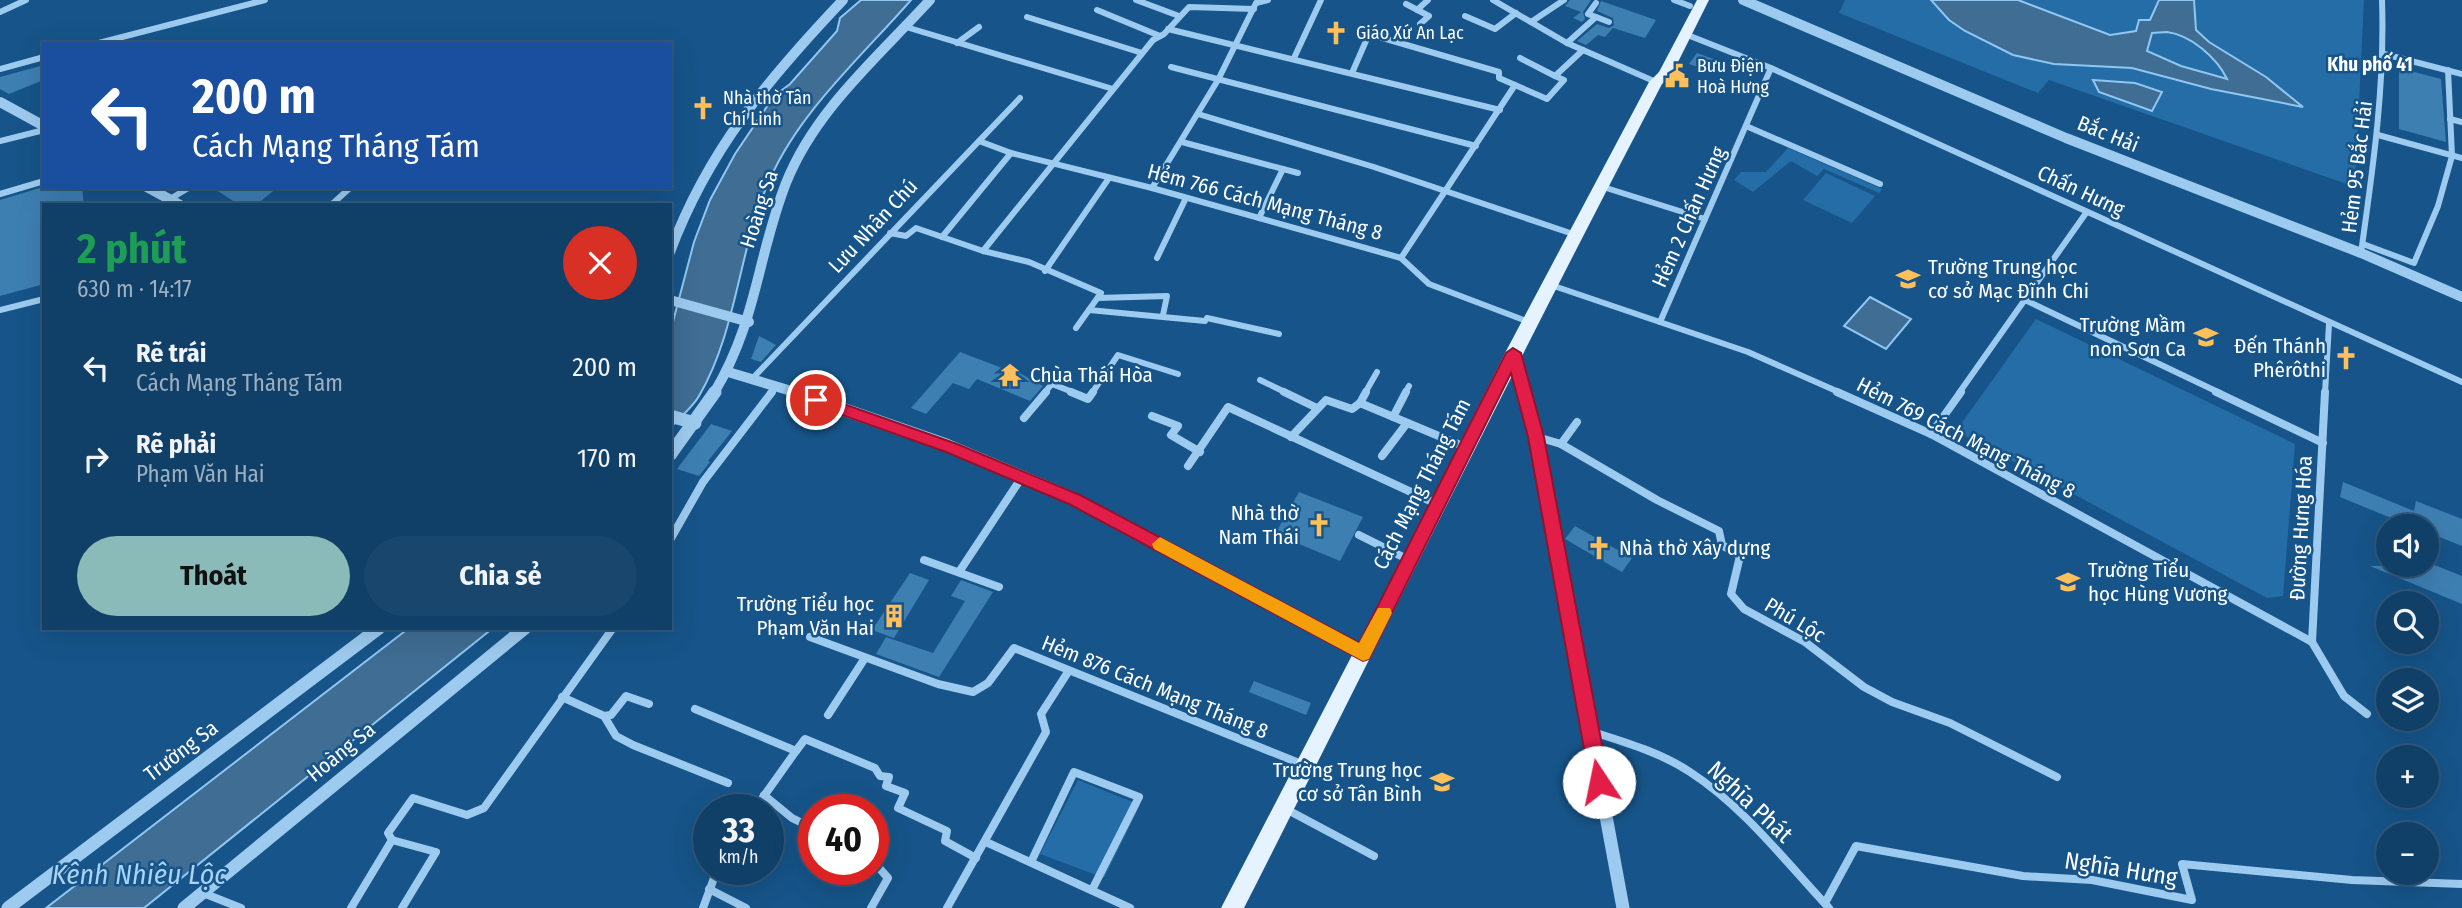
<!DOCTYPE html>
<html lang="vi">
<head>
<meta charset="utf-8">
<style>
	body { margin:0; font-family:"Fira Sans Condensed",sans-serif; background:#19466d; color:#f1f3f6; height:100vh; display:flex; flex-direction:column; font-size:26px; white-space:nowrap }
	* { box-sizing:border-box; margin:0 }
	p { font-size:23px; color:#9cafc0 }
	.icon { flex:none; width:38px; height:38px; fill:none; stroke:currentColor; stroke-width:2; stroke-linecap:round; stroke-linejoin:round }
	.map { position:relative; flex:1; overflow:hidden }
	.panel { position:absolute; left:42px; top:203px; width:630px; height:427px; display:flex; flex-direction:column; background:#103f67; border-radius:0px; box-shadow:0 7px 28px #0002,0 0 0 2px #30587b }
	.panel>* { flex:none }
	.top-card { position:absolute; left:42px; top:42px; width:630px; height:147px; border-radius:0px; box-shadow:0 7px 28px #0002,0 0 0 2px #30587b; background:#1a4fa0; color:#fff; overflow:hidden }
	.fabs { position:absolute; left:2376px; top:514px; display:grid; gap:14px }
	.fabs a { display:grid; place-items:center; width:63px; height:63px; border-radius:50%; background:#103f67; box-shadow:0 7px 28px #0002,0 0 0 2px #30587b; font-size:35px }
	.speed { position:absolute; left:693px; top:794px; display:flex; gap:14px; font-size:35px; font-weight:700; text-align:center }
	.speed>* { display:grid; place-content:center; width:91px; height:91px; border-radius:50%; background:#103f67; box-shadow:0 7px 28px #0002,0 0 0 2px #30587b; line-height:1 }
	.speed small { font-size:18px; font-weight:400 }
	.speed .limit { border:10px solid #d22; background:#fff; color:#111 }
	.pin { position:absolute; display:grid; place-items:center; width:60px; height:60px; color:#fff; margin:-30px; border:4px solid #fff; border-radius:50%; box-shadow:0 2px 7px #0007 }
	.me { position:absolute; width:77px; margin:-38px; rotate:349deg; stroke-linejoin:round; filter:drop-shadow(0 0 5px #0008) }
	.turn { display:flex; align-items:center; gap:24px; height:147px; padding:0 35px; font-size:32px }
	.turn .icon { width:91px; height:91px; stroke-width:2.5 }
	.turn b { display:block; font-size:49px; line-height:60px }
	.round { display:grid; place-items:center; flex:none; width:74px; height:74px; border-radius:37px; background:#19466d }
	.summary { display:flex; align-items:center; justify-content:space-between; height:119px; padding:0 35px }
	h1 { font-size:42px; font-weight:700; line-height:52px; color:#1e9e55 }
	.button { display:flex; gap:14px; margin-top:auto; padding:14px 35px }
	.button a { flex:1; height:80px; border-radius:42px; background:#8bbbb9; color:#111; font-size:28px; font-weight:700; line-height:80px; text-align:center }
	.button a+a { background:#19466d; color:#f1f3f6 }
	ul { padding:0; list-style:none }
	li { display:flex; align-items:center; gap:21px; height:91px; padding:0 35px }
	li div { flex:1 }
	li b { display:block; font-size:26px }
	li em { font-style:normal }
	.map>svg:first-child { display:block }
</style>
</head>
<body>
<div class="map">
<svg width="2462" height="908" viewBox="0 0 2462 908">
	<rect width="100%" height="100%" fill="#165489"/>
	<g fill="#256da7">
		<polygon points="1845,0 2364,0 2355,187 2049,80 2038,93 1839,13"/>
		<polygon points="1788,148 1882,189 1879,193 1824,169 1817,176 1791,161 1753,192 1734,180 1741,172 1766,172"/>
		<polygon points="1826,173 1875,196 1852,223 1803,200"/>
		<polygon points="2036,319 2295,444 2283,596 2267,598 1956,431"/>
		<polygon points="1078,780 1140,805 1104,878 1040,854"/>
	</g>
	<g fill="#406d94" stroke="#8fc7f2" stroke-width="2" fill-rule="evenodd">
		<path d="M861,0H911C863,55 800,111 770,179C738,249 738,329 699,396C693,407 679,418 670,428V333L694,242L710,200L735,154L774,96L790,84L837,31L840,18Z"/>
		<path d="M1931,0H2018L2110,35L2136,31L2139,20H2150L2159,0H2194L2196,30L2209,42L2266,77L2303,107L2211,89L2132,68L2054,64L2013,55L1965,31L1949,20ZM2167,32C2191,35 2217,58 2227,79L2181,66L2147,51L2152,33Z"/>
		<polygon points="2093,80 2135,83 2162,92 2152,111 2099,92"/>
		<polygon points="1870,297 1911,319 1886,349 1844,326"/>
		<polygon points="409,628 493,628 144,908 46,908"/>
	</g>
	<g fill="#3e7fb2">
		<polygon points="1570,0 1591,0 1583,12 1585,19 1582,22 1573,18 1581,12 1565,6"/>
		<polygon points="1601,1 1656,20 1645,38 1613,28 1605,37 1598,35 1586,45 1577,41 1597,24 1609,28 1614,25 1613,18 1597,11"/>
		<polygon points="1697,53 1719,61 1710,71 1689,64"/>
		<polygon points="44,65 41,81 9,94 0,89 0,77"/>
		<polygon points="2399,68 2441,79 2446,142 2399,129"/>
		<polygon points="43,187 82,187 84,205 44,205 44,284 0,296 0,200"/>
		<polygon points="212,187 278,187 256,205 239,205"/>
		<polygon points="759,336 776,345 761,362 751,359"/>
		<polygon points="960,352 1002,368 1005,365 1043,386 1030,401 977,379 969,389 953,383 926,414 911,408"/>
		<polygon points="711,424 732,431 708,461 710,462 699,476 677,469"/>
		<polygon points="2343,482 2414,511 2416,501 2462,519 2462,546 2427,532 2427,527 2413,527 2340,497"/>
		<polygon points="1299,492 1363,517 1340,561 1275,534"/>
		<polygon points="1575,526 1632,558 1622,572 1565,539"/>
		<polygon points="2427,562 2462,576 2462,604 2370,566 2427,565"/>
		<polygon points="910,573 929,580 894,638 872,630"/>
		<polygon points="961,580 993,592 939,677 876,654 886,637 933,653 965,601 951,596"/>
		<polygon points="1254,681 1311,703 1306,715 1249,692"/>
	</g>
	<g fill="none" stroke-linecap="round" stroke-linejoin="round">
		<g stroke="#9dcbef" stroke-width="6">
			<polyline points="1136,0 1179,16"/>
			<polyline points="1493,0 1567,43 1656,82"/>
			<polyline points="1674,0 1690,6"/>
			<polyline points="1596,3 1588,14 1596,17"/>
			<polyline points="1406,4 1429,16 1420,24"/>
			<polyline points="1097,10 1160,36"/>
			<polyline points="1417,10 1428,0"/>
			<polyline points="0,12 26,0"/>
			<polyline points="1465,16 1495,29 1516,13"/>
			<polyline points="1027,17 1142,53"/>
			<polyline points="1531,22 1564,0"/>
			<polyline points="906,27 1113,89"/>
			<polyline points="1168,29 1500,110"/>
			<polyline points="1685,34 1771,68 2462,382"/>
			<polyline points="957,43 979,27"/>
			<polyline points="1567,43 1596,17 1609,22"/>
			<polyline points="95,44 265,0"/>
			<polyline points="2384,54 2462,74"/>
			<polyline points="1294,58 1321,0"/>
			<polyline points="1520,58 1555,76"/>
			<polyline points="1171,67 1476,146"/>
			<polyline points="0,69 44,57"/>
			<polyline points="1352,73 1369,34 1499,72 1499,78 1547,99 1564,80 1555,76 1583,50"/>
			<polyline points="1198,114 1374,167 1576,235"/>
			<polyline points="2450,119 2462,122"/>
			<polyline points="1746,126 1880,184"/>
			<polyline points="2378,135 2462,158"/>
			<polyline points="0,141 44,130"/>
			<polyline points="979,141 1011,153 1152,188 1401,258 1429,284 1529,322"/>
			<polyline points="1182,142 1298,173"/>
			<polyline points="1603,187 1705,219"/>
			<polyline points="1152,188 1218,80 1256,3 1268,0"/>
			<polyline points="0,194 44,181"/>
			<polyline points="170,199 190,187"/>
			<polyline points="331,205 351,187"/>
			<polyline points="1259,218 1283,169"/>
			<polyline points="890,233 906,236 916,228 983,251 1029,262 1101,293 1076,328"/>
			<polyline points="942,237 1011,153"/>
			<polyline points="2363,244 2414,263 2438,206 2452,156 2448,70"/>
			<polyline points="983,251 1153,40 1164,34 1189,7 1254,9"/>
			<path d="M2361,253C2373,168 2385,86 2382,0"/>
			<polyline points="1157,258 1186,198"/>
			<polyline points="1401,258 1515,85"/>
			<polyline points="1045,271 1109,178"/>
			<polyline points="1551,285 1748,352 1841,393"/>
			<polyline points="1098,298 1167,296 1163,315"/>
			<polyline points="2025,300 2220,393"/>
			<polyline points="0,310 44,299"/>
			<polyline points="1089,310 1205,321"/>
			<polyline points="1207,318 1279,334"/>
			<polyline points="1660,322 1771,68"/>
			<polyline points="752,379 1020,98"/>
			<polyline points="1260,380 1287,393"/>
			<polyline points="770,393 776,386"/>
			<polyline points="1044,393 1052,384 1075,393"/>
			<polyline points="1092,393 1118,355 1178,374"/>
			<polyline points="1365,393 1377,372"/>
			<polyline points="1405,393 1409,386"/>
			<polyline points="1959,393 2086,213"/>
			<polyline points="2325,393 2329,324"/>
		</g>
		<g stroke="#9dcbef" stroke-width="8">
			<polyline points="1071,392 1088,399 1093,392"/>
			<polyline points="1284,392 1317,408"/>
			<polyline points="1837,392 1931,434 2312,642"/>
			<polyline points="2216,392 2323,443"/>
			<polyline points="2325,392 2312,642 2344,696 2367,714"/>
			<polyline points="1360,403 1366,392"/>
			<polyline points="1152,416 1178,426 1171,435 1200,452"/>
			<polyline points="1393,417 1406,392"/>
			<polyline points="1024,418 1046,392"/>
			<polyline points="1931,434 1961,392"/>
			<polyline points="1291,437 1326,400 1352,409 1360,403 1465,447"/>
			<polyline points="1537,437 1561,444 1657,500 1719,531 1722,545 1740,556 1731,594 1744,609 1805,642 1864,687 1892,702 1950,723 2057,777"/>
			<polyline points="1561,444 1577,422"/>
			<polyline points="1382,456 1407,423"/>
			<polyline points="1188,466 1228,407 1439,505"/>
			<polyline points="1359,535 1411,561"/>
			<polyline points="670,540 703,482 772,392"/>
			<polyline points="924,560 999,587"/>
			<polyline points="959,572 1022,477"/>
			<polyline points="810,637 938,684 973,692 988,683 1014,648 1304,765"/>
			<polyline points="562,697 604,716 616,736 633,745 728,783"/>
			<polyline points="695,709 796,751 805,739 875,768 880,776 889,777 886,786 905,793 898,808 947,831 945,841 976,858"/>
			<polyline points="828,715 865,658"/>
			<polyline points="604,716 611,715 626,696 649,704"/>
			<path d="M1590,731C1624,742 1660,752 1690,772C1744,807 1785,861 1829,908"/>
			<polyline points="764,795 792,818 814,829"/>
			<polyline points="1284,808 1374,856"/>
			<polyline points="754,810 796,751"/>
			<polyline points="392,840 388,833 413,798 467,815 484,808 613,628"/>
			<polyline points="986,842 1130,908"/>
			<polyline points="1031,862 1074,772 1139,797 1092,890"/>
			<polyline points="709,889 746,908"/>
			<polyline points="203,893 241,908"/>
			<polyline points="1825,903 1856,846 2023,876 2092,880 2192,900 2182,864 2352,880 2462,884"/>
			<polyline points="351,908 392,840 436,852 402,908"/>
			<polyline points="703,908 717,870"/>
			<polyline points="871,908 888,878 873,861"/>
			<polyline points="947,908 1046,732 1041,714 1068,672"/>
		</g>
		<g stroke="#9dcbef" stroke-width="10">
			<polyline points="1743,0 2066,138 2361,253 2462,297"/>
			<polyline points="0,102 44,126"/>
			<polyline points="147,187 180,205"/>
			<path d="M670,252C708,150 769,78 843,0"/>
			<polyline points="670,300 749,322"/>
			<polyline points="1513,353 1524,393"/>
			<polyline points="728,372 798,393"/>
			<path d="M714,393C757,322 757,257 786,183C815,110 878,57 930,0"/>
		</g>
		<g stroke="#9dcbef" stroke-width="13">
			<polyline points="793,392 946,445 1072,498 1363,654"/>
			<polyline points="1524,392 1536,437 1623,908"/>
			<polyline points="670,416 695,423"/>
			<polyline points="670,455 715,392"/>
			<polyline points="8,908 379,628"/>
			<polyline points="184,908 525,628"/>
		</g>
		<path fill="#e5f2ff" fill-rule="evenodd" d="M1697,0H1709L1672,74L1662,84C1519,357 1383,634 1244,908H1221L1404,555L1505,353L1649,82L1659,72Z"/>
	</g>
	<polygon fill="#e11d48" stroke="#92132f" stroke-width="2" points="1513,348 1521,353 1544,437 1609,782 1606,789 1599,791 1592,789 1590,782 1528,437 1511,373 1369,659 1363,661 1069,504 946,452 811,404 808,400 811,396 821,396 957,444 1080,495 1359,643 1506,353"/>
	<polygon fill="#f59e0b" points="1160,537 1359,643 1378,608 1390,608 1392,613 1369,659 1363,661 1154,549 1152,544"/>
	<defs>
		<g id="church-bare" transform="scale(1.89)"><path d="M-1.2-6h2.4v3.5h3.3v2.4h-3.3V6h-2.4V-.1h-3.3v-2.4h3.3Z" fill="#ffbf5b" stroke="#165489" stroke-width="2.5" paint-order="stroke"/></g>
		<g id="civic-bare" transform="scale(1.89)"><path d="M-.6-6.5H3V-4.5H.6V-3L4-1V1h2V6H-6V1h2V-1L-.6-3ZM-1.2 2.5V6h2.4V2.5Z" fill="#ffbf5b" stroke="#165489" stroke-width="2.5" paint-order="stroke"/></g>
		<g id="school-bare" transform="scale(1.89)"><path d="M0-5L7-2L0 1L-7-2ZM-4 1L0 2.5L4 1V4Q0 6-4 4Z" fill="#ffbf5b" stroke="#165489" stroke-width="2.5" paint-order="stroke"/></g>
		<g id="temple-bare" transform="scale(1.89)"><path d="M0-6L5-2H3V0L6.5 2.5H4V6H1.5V3h-3V6H-4V2.5H-6.5L-3 0V-2H-5Z" fill="#ffbf5b" stroke="#165489" stroke-width="2.5" paint-order="stroke"/></g>
		<g id="building-bare" transform="scale(1.89)"><path d="M-4-6H4V6H1V3H-1V6H-4ZM-2.5-4.3h1.7v1.8h-1.7ZM.8-4.3h1.7v1.8H.8ZM-2.5-1h1.7V.8h-1.7ZM.8-1h1.7V.8H.8Z" fill="#ffbf5b" stroke="#165489" stroke-width="2.5" paint-order="stroke"/></g>
	</defs>
	<g fill-rule="evenodd">
		<use href="#church-bare" x="1336" y="33"/>
		<use href="#civic-bare" x="1677" y="76"/>
		<use href="#church-bare" x="703" y="108"/>
		<use href="#school-bare" x="1908" y="279"/>
		<use href="#school-bare" x="2206" y="337"/>
		<use href="#church-bare" x="2346" y="358"/>
		<use href="#temple-bare" x="1010" y="375"/>
		<use href="#church-bare" x="1319" y="525"/>
		<use href="#church-bare" x="1599" y="548"/>
		<use href="#school-bare" x="2068" y="582"/>
		<use href="#building-bare" x="894" y="616"/>
		<use href="#school-bare" x="1442" y="782"/>
	</g>
	<g text-anchor="middle" dominant-baseline="central" stroke-width="5" stroke-linejoin="round" paint-order="stroke">
		<g font-size="18" fill="#fff" stroke="#165489" text-anchor="start">
			<text x="1356" y="33">Giáo Xứ An Lạc</text>
			<text x="1697" y="66">Bưu Điện<tspan x="1697" dy="21">Hoà Hưng</tspan></text>
			<text x="723" y="98">Nhà thờ Tân<tspan x="723" dy="21">Chí Linh</tspan></text>
		</g>
		<g font-size="19" font-weight="bold" fill="#fff" stroke="#165489">
			<text x="2370" y="64">Khu phố 41</text>
		</g>
		<g font-size="21" fill="#fff" stroke="#165489">
			<text transform="translate(2108 134) rotate(22)">Bắc Hải</text>
			<text transform="translate(2357 167) rotate(-83)">Hẻm 95 Bắc Hải</text>
			<text transform="translate(2081 191) rotate(25)">Chấn Hưng</text>
			<text transform="translate(1265 202) rotate(15)">Hẻm 766 Cách Mạng Tháng 8</text>
			<text transform="translate(759 209) rotate(-72)">Hoàng Sa</text>
			<text transform="translate(1689 217) rotate(-66)">Hẻm 2 Chấn Hưng</text>
			<text transform="translate(873 226) rotate(-47)">Lưu Nhân Chú</text>
			<text transform="translate(1966 438) rotate(27)">Hẻm 769 Cách Mạng Tháng 8</text>
			<text transform="translate(1422 484) rotate(-63)">Cách Mạng Tháng Tám</text>
			<text transform="translate(2301 528) rotate(-87)">Đường Hưng Hóa</text>
			<text transform="translate(1795 620) rotate(31)">Phú Lộc</text>
			<text transform="translate(1155 687) rotate(22)">Hẻm 876 Cách Mạng Tháng 8</text>
			<text transform="translate(181 751) rotate(-37)">Trường Sa</text>
			<text transform="translate(341 752) rotate(-39)">Hoàng Sa</text>
		</g>
		<g font-size="21" fill="#fff" stroke="#165489" text-anchor="end">
			<text x="1928" y="267" text-anchor="start">Trường Trung học<tspan x="1928" dy="24">cơ sở Mạc Đĩnh Chi</tspan></text>
			<text x="2186" y="325">Trường Mầm<tspan x="2186" dy="24">non Sơn Ca</tspan></text>
			<text x="2326" y="346">Đến Thánh<tspan x="2326" dy="24">Phêrôthi</tspan></text>
			<text x="1030" y="375" text-anchor="start">Chùa Thái Hòa</text>
			<text x="1299" y="513">Nhà thờ<tspan x="1299" dy="24">Nam Thái</tspan></text>
			<text x="1619" y="548" text-anchor="start">Nhà thờ Xây dựng</text>
			<text x="2088" y="570" text-anchor="start">Trường Tiểu<tspan x="2088" dy="24">học Hùng Vương</tspan></text>
			<text x="874" y="604">Trường Tiểu học<tspan x="874" dy="24">Phạm Văn Hai</tspan></text>
			<text x="1422" y="770">Trường Trung học<tspan x="1422" dy="24">cơ sở Tân Bình</tspan></text>
		</g>
		<g font-size="24" fill="#fff" stroke="#165489">
			<text transform="translate(1750 802) rotate(43)">Nghĩa Phát</text>
			<text transform="translate(2121 869) rotate(9)">Nghĩa Hưng</text>
		</g>
		<g font-size="28" font-style="italic" fill="#a9d4f6" stroke="#165489">
			<text x="139" y="874">Kênh Nhiêu Lộc</text>
		</g>
	</g>
</svg>
<div class="fabs">
<a><svg class="icon" aria-label="sound" viewBox="0 0 24 24"><path d="M4 9h4l5-4v14l-5-4H4zM17 9q2 3 0 6"/></svg></a>
<a><svg class="icon" aria-label="search" viewBox="0 0 24 24"><circle cx="10" cy="10" r="6"/><path d="M15 15l6 6"/></svg></a>
<a><svg class="icon" aria-label="layers" viewBox="0 0 24 24"><path d="M12 4l9 5-9 5-9-5zM3 14l9 5 9-5"/></svg></a>
<a>+</a>
<a>−</a>
</div>
<div class="speed"><div>33<small>km/h</small></div><div class="limit">40</div></div>
<div class="pin" style="left:816px;top:400px;background:#d93025"><svg class="icon" aria-label="arrive" viewBox="0 0 24 24"><path d="M6 21V4h12l-3 4 3 4H6"/></svg></div>
<svg class="me" style="left:1599px;top:782px" viewBox="-20 -20 40 40"><circle r="19" fill="#fff"/><path d="M0-13L10 11 0 6-10 11z" fill="#e11d48"/></svg>
<div class="top-card">
<div class="turn"><svg class="icon" aria-label="left" viewBox="0 0 24 24"><path d="M17 20v-9H6M10 6l-5 5 5 5"/></svg><div><b>200 m</b>Cách Mạng Tháng Tám</div></div>
</div>
<section class="panel">
<div class="summary"><div><h1>2 phút</h1><p>630 m · 14:17</p></div><a class="round" style="background:#d93025;color:#fff"><svg class="icon" aria-label="close" viewBox="0 0 24 24"><path d="M6 6l12 12M18 6L6 18"/></svg></a></div>
<ul>
<li><svg class="icon" aria-label="left" viewBox="0 0 24 24"><path d="M17 20v-9H6M10 6l-5 5 5 5"/></svg><div><b>Rẽ trái</b><p>Cách Mạng Tháng Tám</p></div><em>200 m</em></li>
<li><svg class="icon" aria-label="right" viewBox="0 0 24 24"><path d="M7 20v-9h11M14 6l5 5-5 5"/></svg><div><b>Rẽ phải</b><p>Phạm Văn Hai</p></div><em>170 m</em></li>
</ul>
<div class="button"><a>Thoát</a><a>Chia sẻ</a></div>
</section>
</div>
</body>
</html>
